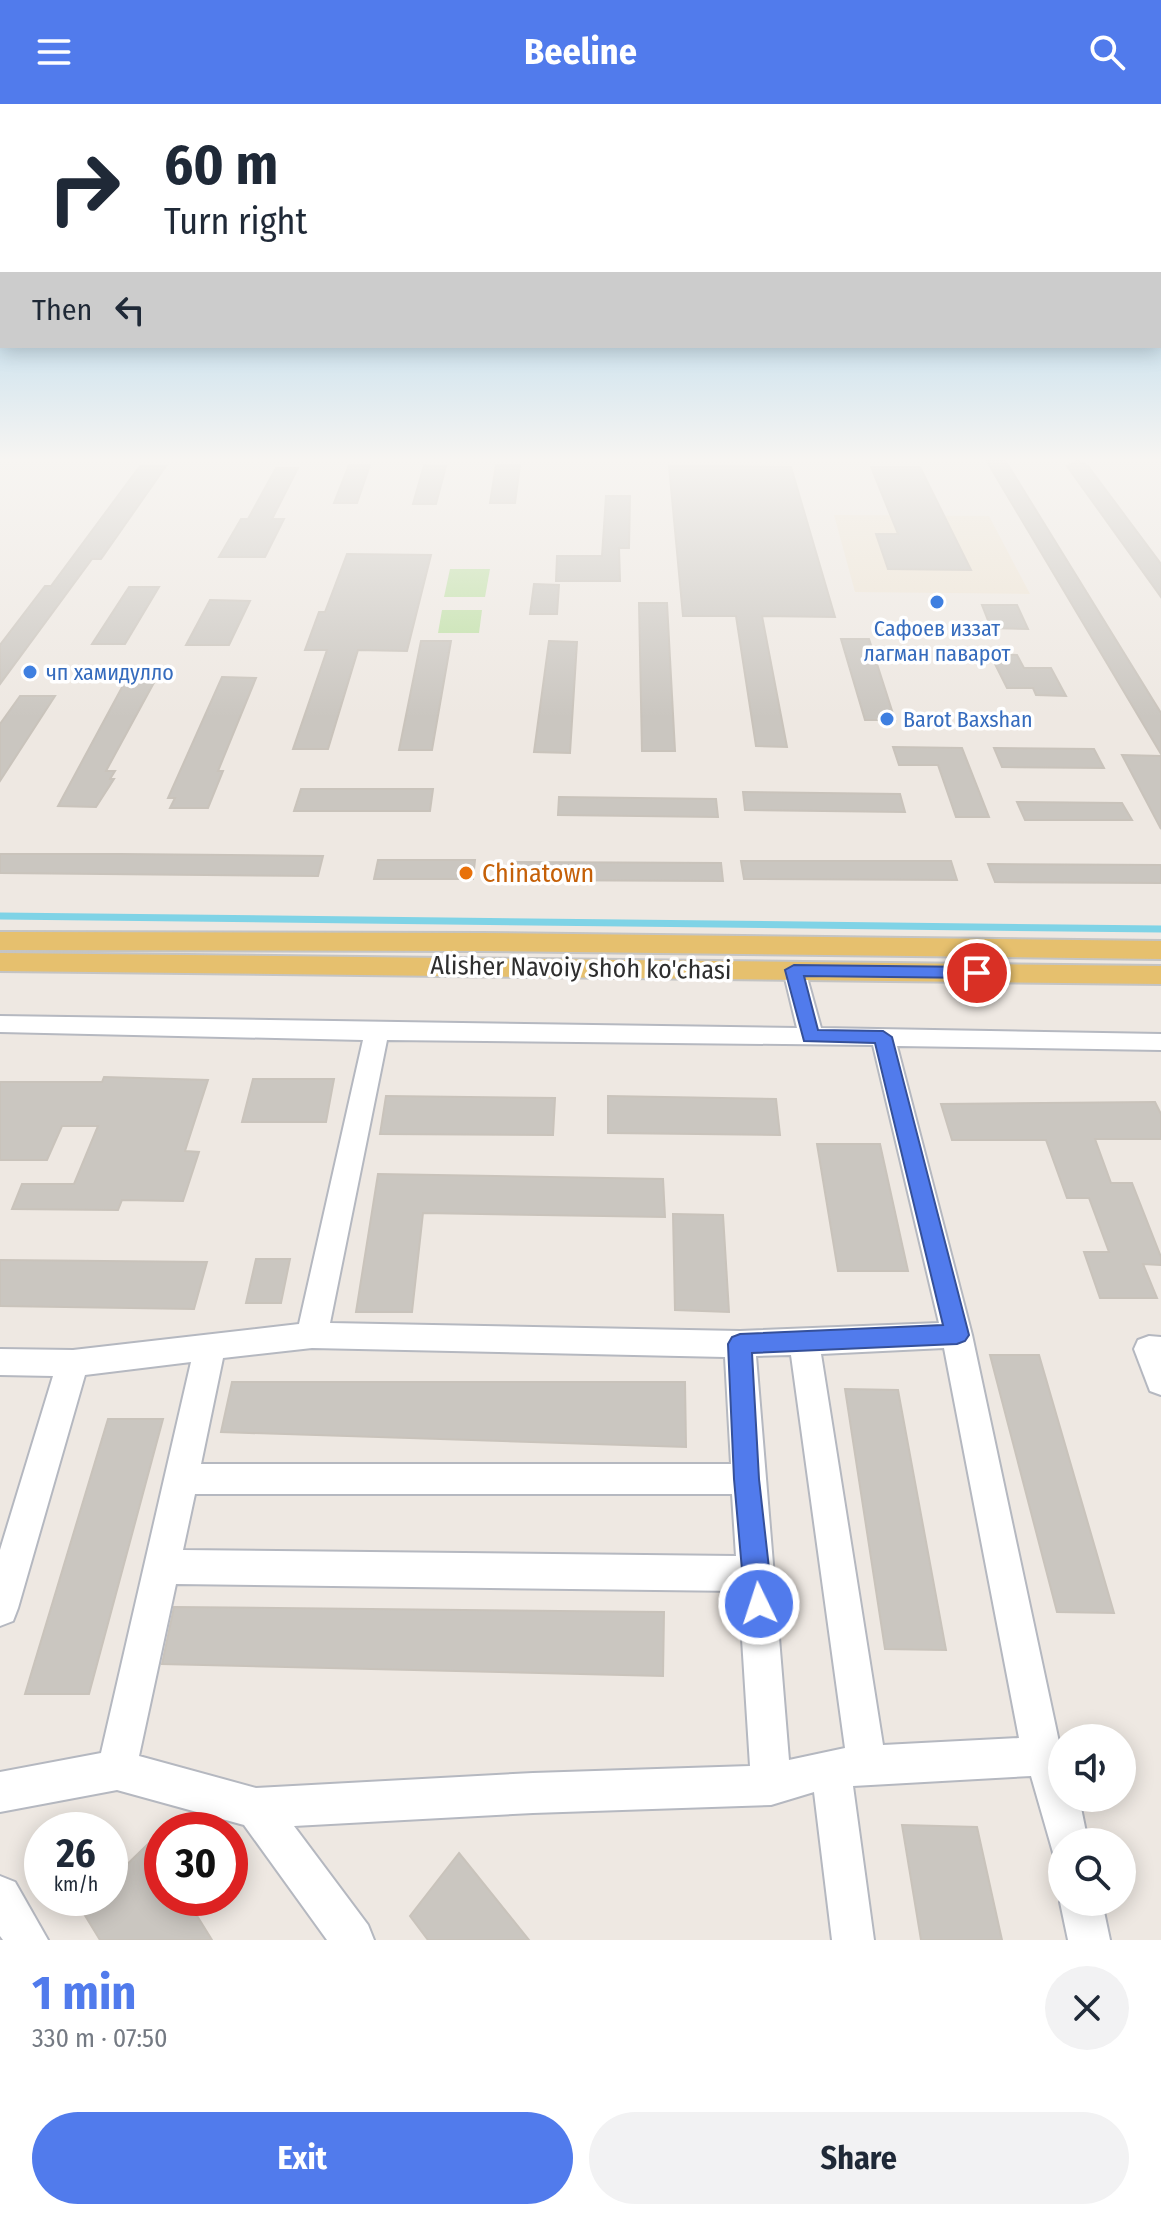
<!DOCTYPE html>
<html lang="en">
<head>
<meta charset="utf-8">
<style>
	body { margin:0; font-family:"Fira Sans Condensed",sans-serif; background:#f2f2f3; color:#1f2937; height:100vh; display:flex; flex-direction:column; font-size:30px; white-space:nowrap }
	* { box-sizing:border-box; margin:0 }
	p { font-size:26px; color:#747a83 }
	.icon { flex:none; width:44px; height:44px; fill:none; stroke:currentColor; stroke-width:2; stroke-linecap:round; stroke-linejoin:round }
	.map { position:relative; height:1836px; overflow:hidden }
	.details { display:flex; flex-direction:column; background:#fff; flex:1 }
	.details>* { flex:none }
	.banner { position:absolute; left:0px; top:0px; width:1162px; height:244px; box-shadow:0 4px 20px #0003; background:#fff; color:#1f2937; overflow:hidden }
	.controls { position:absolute; left:1048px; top:1620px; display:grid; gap:16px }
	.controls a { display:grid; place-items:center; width:88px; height:88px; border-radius:50%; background:#fff; box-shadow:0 4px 20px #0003; font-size:40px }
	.speed { position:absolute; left:24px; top:1708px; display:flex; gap:16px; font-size:40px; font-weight:700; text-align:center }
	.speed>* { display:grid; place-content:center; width:104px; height:104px; border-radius:50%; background:#fff; box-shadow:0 4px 20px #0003; line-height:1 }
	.speed small { font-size:20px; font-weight:400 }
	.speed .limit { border:12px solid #d22; background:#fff; color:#111 }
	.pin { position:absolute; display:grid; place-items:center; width:68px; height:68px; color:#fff; margin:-34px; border:4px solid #fff; border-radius:50%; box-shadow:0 2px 8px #0007 }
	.me { position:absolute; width:88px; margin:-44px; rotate:356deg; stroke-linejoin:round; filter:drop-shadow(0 0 6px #0008) }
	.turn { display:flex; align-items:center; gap:28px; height:168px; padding:0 32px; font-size:36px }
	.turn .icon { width:104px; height:104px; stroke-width:2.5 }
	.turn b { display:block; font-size:56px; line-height:68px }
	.then { display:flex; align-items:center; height:76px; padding:0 32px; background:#0003; gap:16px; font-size:30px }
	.round { display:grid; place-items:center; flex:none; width:84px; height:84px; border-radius:42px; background:#f2f2f3 }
	.overview { display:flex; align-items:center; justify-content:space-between; height:136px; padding:0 32px }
	h1 { font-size:48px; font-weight:700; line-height:60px; color:#517bec }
	.button { display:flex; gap:16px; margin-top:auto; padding:16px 32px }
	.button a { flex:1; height:92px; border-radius:48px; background:#517bec; color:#fff; font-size:32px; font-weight:700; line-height:92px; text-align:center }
	.button a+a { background:#f2f2f3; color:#1f2937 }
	header { display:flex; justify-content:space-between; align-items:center; height:104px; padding:0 32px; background:#517bec; color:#fff; font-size:36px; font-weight:700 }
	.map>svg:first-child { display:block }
</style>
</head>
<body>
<header><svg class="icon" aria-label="menu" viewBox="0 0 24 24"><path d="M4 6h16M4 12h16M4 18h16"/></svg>Beeline<svg class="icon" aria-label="search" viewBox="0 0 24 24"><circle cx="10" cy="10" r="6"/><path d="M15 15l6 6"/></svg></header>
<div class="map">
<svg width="1161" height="1836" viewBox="0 0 1161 1836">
	<rect width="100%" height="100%" fill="#eee8e2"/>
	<polygon fill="#ede3d3" points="834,411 989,412 1030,490 855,488"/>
	<g fill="#bddfa3">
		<polygon points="450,465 490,465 485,493 444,493"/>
		<polygon points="442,506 482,506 479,529 438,529"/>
	</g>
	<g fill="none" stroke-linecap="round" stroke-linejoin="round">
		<polyline stroke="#7fd3e6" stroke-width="7" points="0,812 1161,825"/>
	</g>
	<g fill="#cac6c0" stroke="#c9c3bb" stroke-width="2">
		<polygon points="986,356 1005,356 1161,609 1161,650"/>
		<polygon points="1078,356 1088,362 1161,460 1161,493 1067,362"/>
		<polygon points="349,361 370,361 357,399 334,399"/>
		<polygon points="424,361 446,362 436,400 413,400"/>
		<polygon points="496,361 520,361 515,399 490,399"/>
		<polygon points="140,362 166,362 101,455 92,455 0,580 0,541 45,482 51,482"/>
		<polygon points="669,362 791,363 835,513 762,512 787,643 756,642 736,512 683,512"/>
		<polygon points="871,363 920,363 971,466 888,465 876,430 898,430"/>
		<polygon points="276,364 298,364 272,415 284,415 265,453 219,453 241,415 248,415"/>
		<polygon points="606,392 630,392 629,444 619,444 620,477 556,477 557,452 602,452"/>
		<polygon points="347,450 431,451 407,547 358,546 328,645 293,645 327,546 305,546 319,508 325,508"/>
		<polygon points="534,480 559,481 557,510 530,510"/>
		<polygon points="129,483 159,483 125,540 92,540"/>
		<polygon points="210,496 250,497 229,541 186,541"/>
		<polygon points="639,499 667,499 675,647 642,647"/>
		<polygon points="982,501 1017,501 1028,525 991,524"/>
		<polygon points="841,535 869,535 895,616 865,616"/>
		<polygon points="421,537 451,537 432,646 399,646"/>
		<polygon points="549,537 577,538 570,649 534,648"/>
		<polygon points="990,550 1017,551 1024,564 1051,564 1066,592 1036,591 1033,584 1007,584"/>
		<polygon points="222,573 256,574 218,667 223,667 208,704 170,704 175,694 168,694"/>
		<polygon points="127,574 156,575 106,667 115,667 110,675 114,675 96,703 58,702"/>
		<polygon points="20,592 55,592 0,677 0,620"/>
		<polygon points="893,643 962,644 989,713 956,713 938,661 899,661"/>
		<polygon points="994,644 1094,645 1104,664 1002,663"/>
		<polygon points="1122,651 1161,652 1161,725"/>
		<polygon points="301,685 433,685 430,707 294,707"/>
		<polygon points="743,688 900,690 905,708 745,706"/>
		<polygon points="559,693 716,695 718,713 558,711"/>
		<polygon points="1017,698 1122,699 1132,716 1025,716"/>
		<polygon points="0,750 121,750 323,752 318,772 0,769"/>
		<polygon points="378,756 475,756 473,775 374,775"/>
		<polygon points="741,757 951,757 957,776 744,775"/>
		<polygon points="511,758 721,759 723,777 510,776"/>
		<polygon points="988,760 1161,761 1161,779 995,778"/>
		<polygon points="104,973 208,976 185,1047 199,1048 183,1097 122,1096 118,1106 12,1105 22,1080 74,1080 98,1022 62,1022 47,1056 0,1056 0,978 102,978"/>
		<polygon points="253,975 334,975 326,1018 242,1018"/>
		<polygon points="386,992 555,994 553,1031 380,1030"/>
		<polygon points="608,992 776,995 780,1031 608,1029"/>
		<polygon points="1155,998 1161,1010 1161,1035 1095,1035 1111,1079 1132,1079 1161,1153 1161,1161 1143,1160 1157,1194 1100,1194 1084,1148 1109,1148 1089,1094 1067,1094 1046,1036 952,1036 941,1000"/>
		<polygon points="817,1040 880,1040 908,1167 838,1167"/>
		<polygon points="378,1070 663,1075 665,1113 423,1109 412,1208 356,1208"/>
		<polygon points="673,1110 723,1111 729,1208 675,1206"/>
		<polygon points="256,1155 290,1155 281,1199 246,1199"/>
		<polygon points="0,1156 207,1158 194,1205 0,1202"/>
		<polygon points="990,1251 1039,1251 1114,1509 1057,1508"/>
		<polygon points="232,1278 685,1278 686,1343 221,1328"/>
		<polygon points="845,1285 898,1286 946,1546 885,1545"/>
		<polygon points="108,1315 163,1315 89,1590 25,1590"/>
		<polygon points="174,1503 664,1508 663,1572 162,1560"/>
		<polygon points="902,1721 977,1723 1002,1836 921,1836"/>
		<polygon points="151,1737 162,1755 162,1794 186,1794 212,1836 100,1836 81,1805 93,1794 110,1794 110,1777"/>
		<polygon points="459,1749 529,1836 428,1836 410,1812"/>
	</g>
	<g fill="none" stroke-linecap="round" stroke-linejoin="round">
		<g stroke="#b5b8c0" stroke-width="4">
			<g id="minor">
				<path d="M794,859L802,861L805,866L821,924L1161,930V946L897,942L972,1231L1062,1652V1694H1079L1088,1738H1062V1756L1054,1752L1031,1672L853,1682L874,1836H832L814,1688L771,1701L533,1709L294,1722L368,1821L374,1836H327L244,1721L117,1686L0,1708V1668L101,1649L191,1258L85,1271L18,1504L13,1517L0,1522V1446L53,1272L0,1271V1245L73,1246L299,1220L363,936L0,928V912L797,924L783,866L786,861ZM387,936L873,941L939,1219L740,1227L330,1219ZM312,1244L725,1253L731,1360H201L223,1254ZM944,1244L1019,1634L883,1641L821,1250ZM791,1251L845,1644L789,1656L756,1252ZM195,1390H732L736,1452L183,1446ZM176,1480L739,1487L750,1662L533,1669L256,1684L139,1652Z"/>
				<polygon points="1149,1232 1161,1233 1161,1291 1150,1287 1134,1245 1138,1236"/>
				<polygon points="0,1772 15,1778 48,1836 3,1836 0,1832"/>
				<polygon points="1062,1793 1062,1798 1102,1798 1110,1836 1068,1836 1060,1798"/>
			</g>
		</g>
		<g stroke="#c4c4c4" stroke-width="4">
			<g id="major">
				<polygon points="0,828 482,829 1161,837 1161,855 482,847 0,846"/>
				<polygon points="0,849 1161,862 1161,880 0,867"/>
			</g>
		</g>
		<use href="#minor" fill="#fff" fill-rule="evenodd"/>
		<use href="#major" fill="#e6c06e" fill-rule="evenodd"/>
	</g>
	<linearGradient id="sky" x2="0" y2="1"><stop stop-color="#7ec0e7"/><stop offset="0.58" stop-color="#f7f5f2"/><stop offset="1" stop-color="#f7f5f2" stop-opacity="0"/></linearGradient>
	<rect width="1161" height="613" fill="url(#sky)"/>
	<polygon fill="#517bec" stroke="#355099" stroke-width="2" points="794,861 977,863 986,869 977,874 804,872 818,926 883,927 892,933 969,1231 965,1237 957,1240 752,1249 759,1375 773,1500 769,1510 759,1514 749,1510 745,1500 734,1375 728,1240 732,1233 740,1230 943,1221 875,939 804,937 785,866"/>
	<g fill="#3f7fe0" stroke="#fff" stroke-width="3">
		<circle cx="937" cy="498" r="8"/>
		<circle cx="30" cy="568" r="8"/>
		<circle cx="887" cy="615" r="8"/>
	</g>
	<circle fill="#e8710a" stroke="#fff" stroke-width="3" cx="466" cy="769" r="8"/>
	<g text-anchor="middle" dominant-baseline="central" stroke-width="7" stroke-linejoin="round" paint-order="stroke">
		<g font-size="22" fill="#366cbe" stroke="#fff" text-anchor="start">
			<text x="937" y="524" text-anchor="middle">Сафоев иззат<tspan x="937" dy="25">лагман паварот</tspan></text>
			<text x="46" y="568">чп хамидулло</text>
			<text x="903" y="615">Barot Baxshan</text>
		</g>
		<g font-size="26" fill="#c56008" stroke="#fff" text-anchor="start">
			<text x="482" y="769">Chinatown</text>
		</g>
		<g font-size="26" fill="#2e2e2e" stroke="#fff">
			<text transform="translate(581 864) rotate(1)">Alisher Navoiy shoh ko'chasi</text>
		</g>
	</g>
</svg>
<div class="controls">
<a><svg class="icon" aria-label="sound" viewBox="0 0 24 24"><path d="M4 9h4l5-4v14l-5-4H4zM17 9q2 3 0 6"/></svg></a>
<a><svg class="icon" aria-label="search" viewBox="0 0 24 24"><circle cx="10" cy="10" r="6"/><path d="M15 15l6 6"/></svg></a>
</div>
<div class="speed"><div>26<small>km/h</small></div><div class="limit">30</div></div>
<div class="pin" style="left:977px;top:869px;background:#d93025"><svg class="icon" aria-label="arrive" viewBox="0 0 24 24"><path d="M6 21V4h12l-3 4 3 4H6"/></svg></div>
<svg class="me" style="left:759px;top:1500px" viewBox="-20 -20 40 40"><circle r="17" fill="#517bec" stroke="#fff" stroke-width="3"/><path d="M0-11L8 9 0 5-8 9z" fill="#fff"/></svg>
<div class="banner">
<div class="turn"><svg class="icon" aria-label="right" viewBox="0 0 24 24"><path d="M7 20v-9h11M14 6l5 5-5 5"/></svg><div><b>60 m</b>Turn right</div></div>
<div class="then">Then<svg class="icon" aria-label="left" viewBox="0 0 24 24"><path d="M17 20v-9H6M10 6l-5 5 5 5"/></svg></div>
</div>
</div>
<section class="details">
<div class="overview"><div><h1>1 min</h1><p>330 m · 07:50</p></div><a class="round"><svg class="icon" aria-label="close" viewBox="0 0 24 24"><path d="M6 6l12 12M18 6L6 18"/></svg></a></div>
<div class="button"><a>Exit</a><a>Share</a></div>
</section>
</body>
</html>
